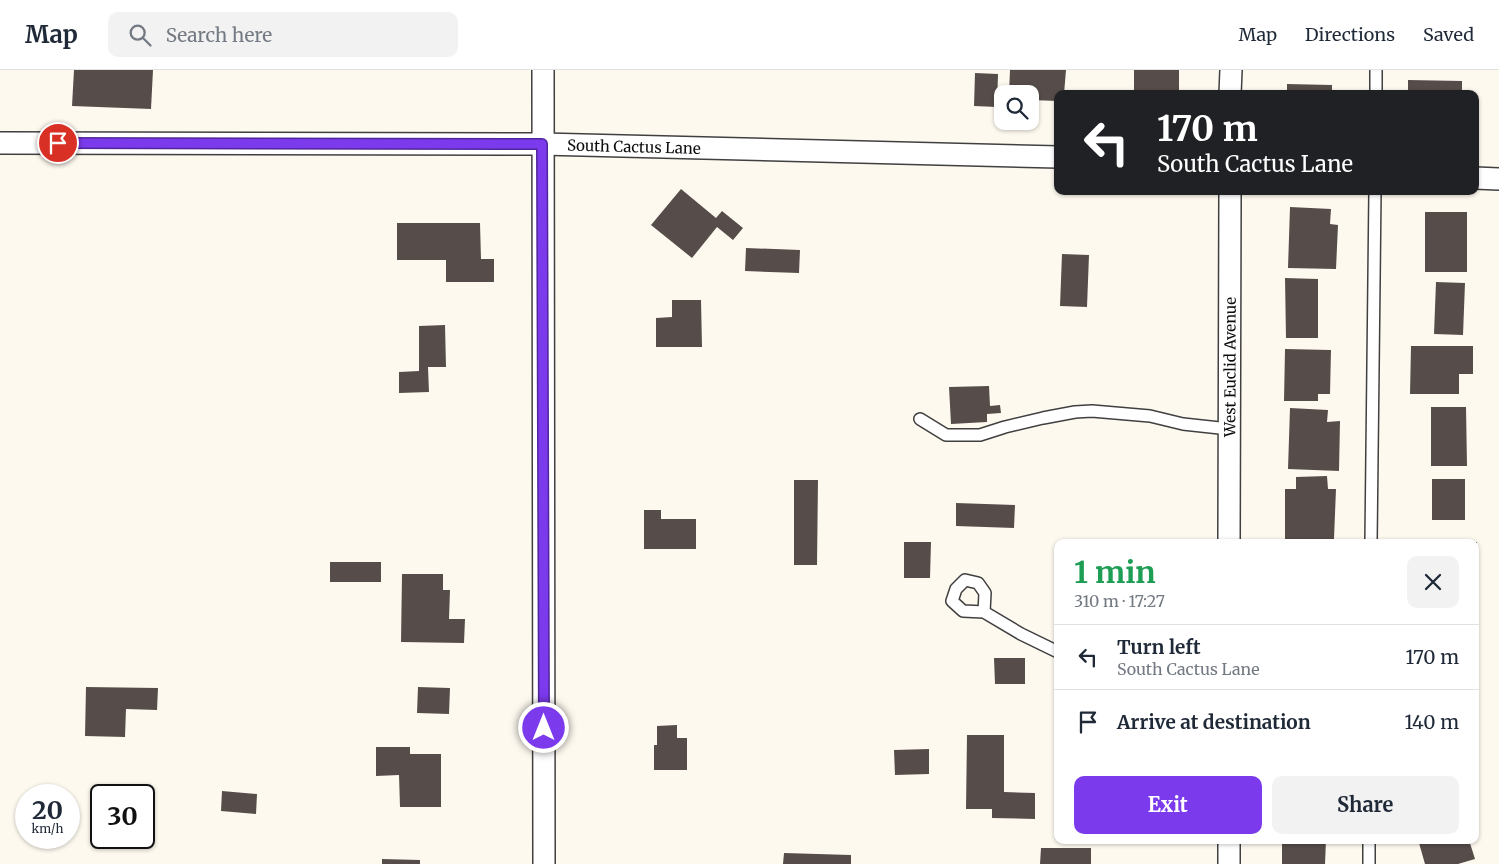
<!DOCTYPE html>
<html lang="en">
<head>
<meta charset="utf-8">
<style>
	body { margin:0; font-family:Merriweather,serif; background:#f2f2f3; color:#1f2937; height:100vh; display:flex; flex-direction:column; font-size:19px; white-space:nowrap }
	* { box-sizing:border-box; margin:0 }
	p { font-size:16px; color:#747a83 }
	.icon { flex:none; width:28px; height:28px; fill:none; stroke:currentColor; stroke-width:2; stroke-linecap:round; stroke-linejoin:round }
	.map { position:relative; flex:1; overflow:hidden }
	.drawer { position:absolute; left:1054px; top:469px; width:425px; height:305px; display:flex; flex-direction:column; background:#fff; border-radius:10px; box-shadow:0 1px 4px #0004 }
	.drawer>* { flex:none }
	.top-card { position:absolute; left:1054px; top:20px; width:425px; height:105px; border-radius:10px; box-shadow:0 1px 4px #0004; background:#202124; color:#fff; overflow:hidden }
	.fabs { position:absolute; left:994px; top:15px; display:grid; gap:10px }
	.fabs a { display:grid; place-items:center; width:45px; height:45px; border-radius:10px; background:#fff; box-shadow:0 1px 4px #0004; font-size:25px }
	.speed { position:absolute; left:15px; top:714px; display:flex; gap:10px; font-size:25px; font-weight:700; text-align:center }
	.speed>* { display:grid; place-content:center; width:65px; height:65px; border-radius:50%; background:#fff; box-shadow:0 1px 4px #0004; line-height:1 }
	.speed small { font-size:12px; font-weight:400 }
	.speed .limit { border:2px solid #111; border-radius:8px; background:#fff; color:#111 }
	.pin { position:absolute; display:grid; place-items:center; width:42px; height:42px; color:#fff; margin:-21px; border:2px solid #fff; border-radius:50%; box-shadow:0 1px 5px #0007 }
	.me { position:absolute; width:55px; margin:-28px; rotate:0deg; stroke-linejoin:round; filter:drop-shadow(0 0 4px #0008) }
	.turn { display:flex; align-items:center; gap:18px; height:105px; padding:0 20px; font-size:22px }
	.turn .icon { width:65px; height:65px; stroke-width:2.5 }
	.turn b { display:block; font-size:35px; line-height:42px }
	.round { display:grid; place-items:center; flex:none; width:52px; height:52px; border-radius:10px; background:#f2f2f3 }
	.overview { display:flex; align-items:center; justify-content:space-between; height:85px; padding:0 20px }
	h1 { font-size:30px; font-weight:700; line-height:38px; color:#1e9e55 }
	.button { display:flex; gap:10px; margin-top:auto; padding:10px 20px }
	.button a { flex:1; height:58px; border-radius:10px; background:#7c3aed; color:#fff; font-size:20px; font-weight:700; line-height:58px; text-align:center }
	.button a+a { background:#f2f2f3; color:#1f2937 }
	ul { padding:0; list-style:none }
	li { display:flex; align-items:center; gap:15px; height:65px; padding:0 20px; border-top:1px solid #e0e1e3 }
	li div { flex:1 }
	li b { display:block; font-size:19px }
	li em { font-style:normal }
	header { display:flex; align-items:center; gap:30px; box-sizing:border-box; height:70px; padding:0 25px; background:#fff; border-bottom:1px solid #e0e1e3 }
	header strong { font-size:24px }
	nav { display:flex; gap:28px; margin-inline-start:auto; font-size:18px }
	.search { width:350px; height:45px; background:#f2f2f3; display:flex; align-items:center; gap:12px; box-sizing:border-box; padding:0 18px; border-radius:10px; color:#747a83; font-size:19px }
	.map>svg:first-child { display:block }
</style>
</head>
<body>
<header>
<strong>Map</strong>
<div class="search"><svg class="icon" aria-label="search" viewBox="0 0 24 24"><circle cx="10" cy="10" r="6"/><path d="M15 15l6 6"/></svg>Search here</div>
<nav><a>Map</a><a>Directions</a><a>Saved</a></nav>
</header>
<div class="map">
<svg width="1499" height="794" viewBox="0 0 1499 794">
	<rect width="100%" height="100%" fill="#fef9ef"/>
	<g fill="#564d4a">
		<polygon points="74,0 153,0 151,39 72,36"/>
		<polygon points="1010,0 1066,0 1064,24 1058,24 1058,31 1030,30 1030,24 1009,24"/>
		<rect x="1134" y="0" width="45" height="24"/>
		<polygon points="975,3 998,4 997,37 974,36"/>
		<polygon points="1408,10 1462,11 1462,24 1408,24"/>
		<polygon points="1287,14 1332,15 1332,24 1287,24"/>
		<polygon points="681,119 716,148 722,141 743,158 733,170 717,157 692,188 651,155"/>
		<polygon points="1290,137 1331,139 1330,154 1338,155 1336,199 1288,198"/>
		<rect x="1425" y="142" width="42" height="60"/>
		<polygon points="397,153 480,153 481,189 494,189 494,212 446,212 446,190 397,190"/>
		<polygon points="746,178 800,180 799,203 745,201"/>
		<polygon points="1062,184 1089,185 1087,237 1060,236"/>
		<polygon points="1285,208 1318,209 1318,268 1286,268"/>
		<polygon points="1436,212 1465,213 1463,265 1434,264"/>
		<polygon points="672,230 701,230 702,277 656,277 656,248 672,247"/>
		<polygon points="445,255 446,297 428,297 429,322 399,323 399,302 419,301 419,256"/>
		<polygon points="1411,276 1473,276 1473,304 1459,304 1459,324 1410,324"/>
		<polygon points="1285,279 1331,280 1330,324 1318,324 1318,331 1284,331"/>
		<polygon points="989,316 990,336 1000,335 1001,343 987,344 987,352 951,354 949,317"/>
		<polygon points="1431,337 1466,337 1467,396 1431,396"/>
		<polygon points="1290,338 1328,340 1327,352 1340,351 1339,401 1288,399"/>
		<polygon points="1327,406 1328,419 1336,419 1334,469 1285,469 1285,419 1296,419 1296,407"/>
		<rect x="1432" y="409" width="33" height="41"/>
		<polygon points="794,410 818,410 817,495 794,495"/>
		<polygon points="956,433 1015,435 1014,458 956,456"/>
		<polygon points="644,440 661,440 661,449 696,449 696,479 644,479"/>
		<polygon points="904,472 931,472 930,508 904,508"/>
		<polygon points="1475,472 1477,472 1477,514 1475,513"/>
		<rect x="330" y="492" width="51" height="20"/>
		<polygon points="402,504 443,504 443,520 450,520 449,549 465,549 464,573 401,572"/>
		<polygon points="994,588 1025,588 1025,614 995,614"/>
		<polygon points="86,617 158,618 157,640 126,639 125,667 85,666"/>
		<polygon points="418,617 450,618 449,644 417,643"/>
		<polygon points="677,655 677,668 687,668 687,700 654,700 654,675 657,675 657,656"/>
		<polygon points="967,665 1004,665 1004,722 1035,723 1035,749 992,748 992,739 966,739"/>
		<polygon points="376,677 410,677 410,684 441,684 441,737 400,737 399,705 376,706"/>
		<polygon points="929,679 929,704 895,705 894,680"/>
		<polygon points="222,721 257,724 256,744 221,741"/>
		<polygon points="1282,770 1326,770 1325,794 1282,794"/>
		<polygon points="1428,770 1469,770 1475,789 1458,794 1425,794 1419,773"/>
		<polygon points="1041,778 1091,778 1091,794 1040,794"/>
		<polygon points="784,783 851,785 851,794 783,794"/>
		<polygon points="382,789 420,790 420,794 382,794"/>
	</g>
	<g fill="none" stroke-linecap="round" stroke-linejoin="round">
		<g stroke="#404040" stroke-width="14">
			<g id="lane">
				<polyline points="1376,24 1376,0"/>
				<polyline points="920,349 946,365 980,365 1005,357 1043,348 1075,342 1092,341 1150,346 1183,354 1229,359"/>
				<polyline points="1371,472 1375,121"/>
				<polyline points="984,542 985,523 978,513 965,510 956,519 952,531 963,541 984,542 1021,564 1058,582"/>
				<polyline points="1369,770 1369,794"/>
			</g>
		</g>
		<g stroke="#404040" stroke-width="24">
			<g id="street">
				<polyline points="543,0 544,794"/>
				<polyline points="1230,24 1231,0"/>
				<path id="s1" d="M0,73L542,74L1058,87"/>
				<polyline points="1475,108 1499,109"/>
				<path id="s2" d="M1229,472L1230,121"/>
				<polyline points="1229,770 1229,794"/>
			</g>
		</g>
		<use href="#lane" stroke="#fff" stroke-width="11"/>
		<use href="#street" stroke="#fff" stroke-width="21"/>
	</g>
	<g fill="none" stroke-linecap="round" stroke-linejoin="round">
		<g stroke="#51269a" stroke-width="12">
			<polyline id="route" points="58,73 542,74 544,658"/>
		</g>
		<use href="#route" stroke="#7c3aed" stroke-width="9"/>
	</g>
	<g text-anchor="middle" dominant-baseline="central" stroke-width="5" stroke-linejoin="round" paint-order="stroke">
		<g font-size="15" fill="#0d0d0d" stroke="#fff">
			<text stroke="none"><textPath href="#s1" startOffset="634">South Cactus Lane</textPath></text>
			<text stroke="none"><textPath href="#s2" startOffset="175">West Euclid Avenue</textPath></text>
		</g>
	</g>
</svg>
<div class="fabs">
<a><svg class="icon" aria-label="search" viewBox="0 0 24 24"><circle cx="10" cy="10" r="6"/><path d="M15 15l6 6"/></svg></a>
</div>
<div class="speed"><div>20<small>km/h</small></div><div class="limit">30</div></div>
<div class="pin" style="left:58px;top:73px;background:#d93025"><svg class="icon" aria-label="arrive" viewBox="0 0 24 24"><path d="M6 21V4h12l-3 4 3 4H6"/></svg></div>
<svg class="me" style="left:544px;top:658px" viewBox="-20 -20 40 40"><circle r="17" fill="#7c3aed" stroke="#fff" stroke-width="3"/><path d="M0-11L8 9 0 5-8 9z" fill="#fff"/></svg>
<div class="top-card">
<div class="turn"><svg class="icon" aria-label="left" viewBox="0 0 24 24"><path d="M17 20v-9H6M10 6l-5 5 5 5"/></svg><div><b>170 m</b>South Cactus Lane</div></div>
</div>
<section class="drawer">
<div class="overview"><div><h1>1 min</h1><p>310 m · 17:27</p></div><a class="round"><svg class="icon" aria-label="close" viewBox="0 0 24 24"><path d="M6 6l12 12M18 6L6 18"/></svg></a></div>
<ul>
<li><svg class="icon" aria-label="left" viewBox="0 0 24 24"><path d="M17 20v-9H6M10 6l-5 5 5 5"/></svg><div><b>Turn left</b><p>South Cactus Lane</p></div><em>170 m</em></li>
<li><svg class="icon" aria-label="arrive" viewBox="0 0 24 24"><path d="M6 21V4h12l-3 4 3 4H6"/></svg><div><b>Arrive at destination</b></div><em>140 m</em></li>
</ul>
<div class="button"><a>Exit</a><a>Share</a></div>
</section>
</div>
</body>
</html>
